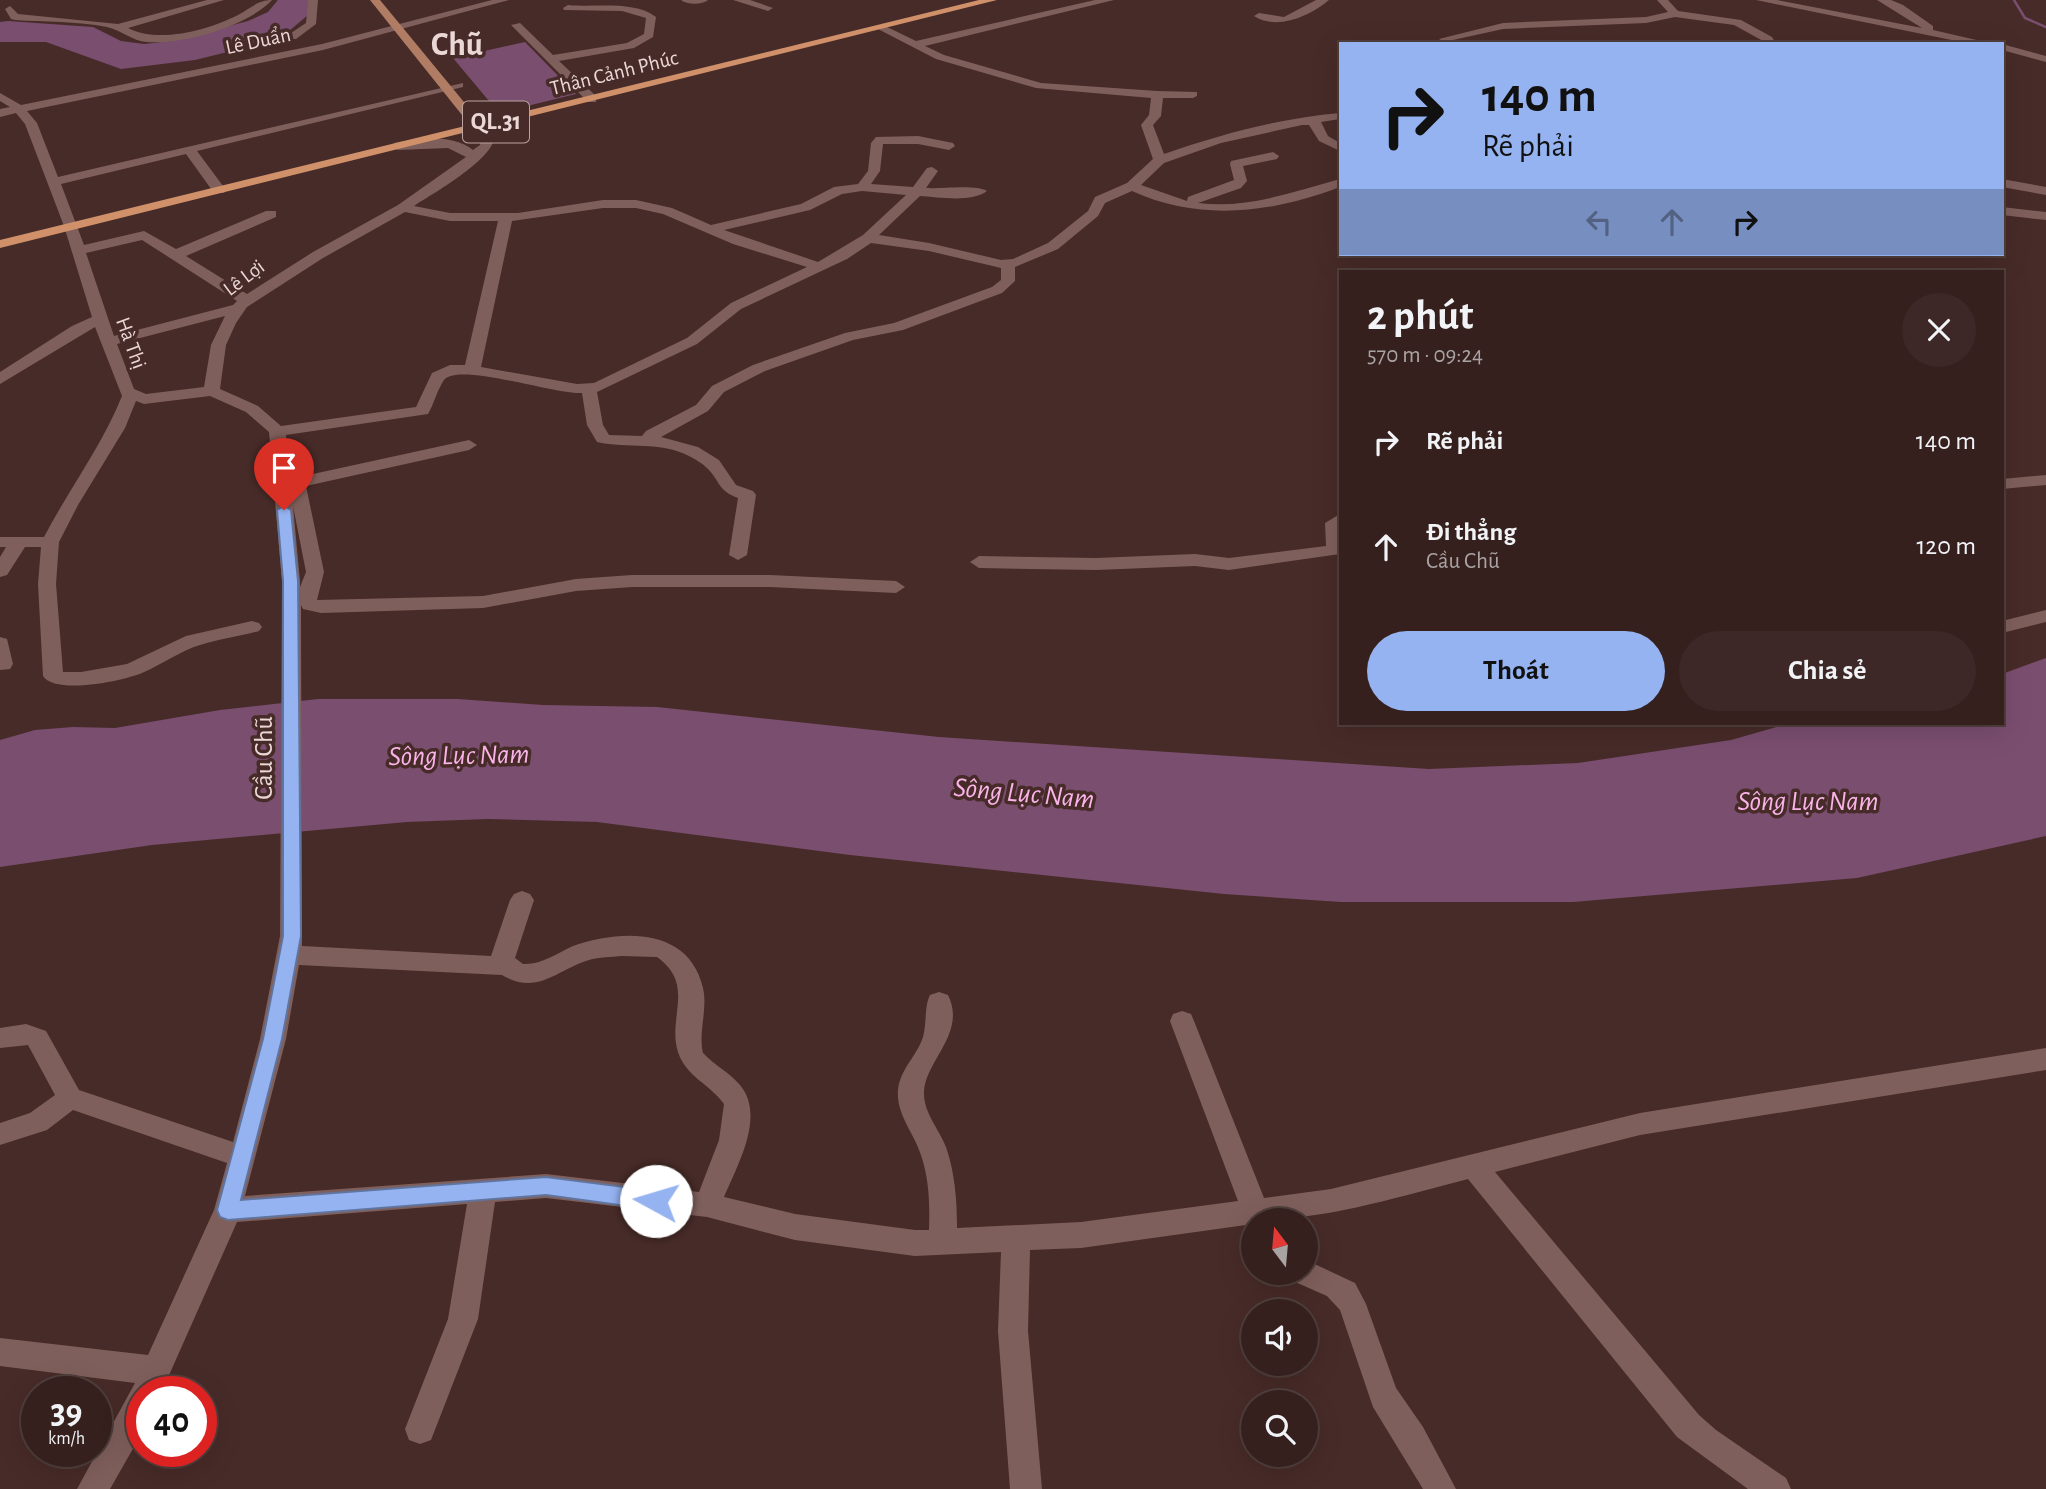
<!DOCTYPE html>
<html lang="vi">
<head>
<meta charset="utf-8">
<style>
	body { margin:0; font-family:"Alegreya Sans",sans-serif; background:#3d2827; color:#f1f3f6; height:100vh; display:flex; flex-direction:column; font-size:26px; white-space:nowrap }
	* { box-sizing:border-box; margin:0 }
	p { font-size:23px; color:#aaa3a4 }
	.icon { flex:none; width:38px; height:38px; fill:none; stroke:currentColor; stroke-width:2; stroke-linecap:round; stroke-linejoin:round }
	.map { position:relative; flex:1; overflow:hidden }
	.side { position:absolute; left:1339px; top:270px; width:665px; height:455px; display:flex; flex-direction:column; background:#35201e; border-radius:0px; box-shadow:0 7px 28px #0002,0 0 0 2px #4f3e3c }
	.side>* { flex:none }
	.banner { position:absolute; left:1339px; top:42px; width:665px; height:214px; border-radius:0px; box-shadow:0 7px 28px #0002,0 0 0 2px #4f3e3c; background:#95b2f1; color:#111; overflow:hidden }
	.needle { width:46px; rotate:344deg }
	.controls { position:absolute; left:1241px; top:1208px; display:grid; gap:14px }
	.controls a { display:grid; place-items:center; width:77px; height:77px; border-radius:50%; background:#35201e; box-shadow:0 7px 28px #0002,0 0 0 2px #4f3e3c; font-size:35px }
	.speed { position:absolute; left:21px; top:1376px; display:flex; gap:14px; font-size:35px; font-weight:700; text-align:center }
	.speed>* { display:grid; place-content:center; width:91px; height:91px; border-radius:50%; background:#35201e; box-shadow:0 7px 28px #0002,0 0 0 2px #4f3e3c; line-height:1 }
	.speed small { font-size:18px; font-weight:400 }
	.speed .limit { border:10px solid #d22; background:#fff; color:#111 }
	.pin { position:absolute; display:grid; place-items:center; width:60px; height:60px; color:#fff; margin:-72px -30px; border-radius:50% 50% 50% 0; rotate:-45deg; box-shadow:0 0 7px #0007 }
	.pin .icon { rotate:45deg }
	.me { position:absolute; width:77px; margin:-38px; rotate:276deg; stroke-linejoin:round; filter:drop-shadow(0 0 5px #0008) }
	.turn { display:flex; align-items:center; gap:24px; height:147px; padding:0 28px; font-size:32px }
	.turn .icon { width:91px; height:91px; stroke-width:2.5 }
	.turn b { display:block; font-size:49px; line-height:60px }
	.lanes { display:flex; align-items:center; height:66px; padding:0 28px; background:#0003; justify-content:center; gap:35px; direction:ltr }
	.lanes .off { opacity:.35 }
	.round { display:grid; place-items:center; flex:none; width:74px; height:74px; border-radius:37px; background:#3d2827 }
	.headline { display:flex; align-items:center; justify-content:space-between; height:119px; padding:0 28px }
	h1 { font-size:42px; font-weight:700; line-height:52px }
	.cta { display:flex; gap:14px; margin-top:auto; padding:14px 28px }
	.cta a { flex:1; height:80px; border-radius:42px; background:#95b2f1; color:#111; font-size:28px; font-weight:700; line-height:80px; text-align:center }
	.cta a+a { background:#3d2827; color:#f1f3f6 }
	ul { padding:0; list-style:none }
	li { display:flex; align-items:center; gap:21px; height:105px; padding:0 28px }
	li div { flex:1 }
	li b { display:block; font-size:26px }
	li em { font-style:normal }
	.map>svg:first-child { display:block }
</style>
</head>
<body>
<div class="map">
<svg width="2046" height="1489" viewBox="0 0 2046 1489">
	<rect width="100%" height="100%" fill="#472b28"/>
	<g fill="#7a4e6f">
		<polygon points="278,0 309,0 308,15 289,31 256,45 195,60 121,69 46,42 0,42 0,22 8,21 93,27 121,41 144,44 172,41 248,21 268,12"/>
		<polygon points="525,42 576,94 499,113 453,58"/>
		<polygon points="2046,658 2046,836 1857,878 1573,902 1341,902 1224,894 850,855 597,822 488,819 407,822 152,845 0,867 0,740 35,730 73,727 115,728 220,710 318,699 458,699 543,705 657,707 939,737 1429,769 1578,763 1731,740 1790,723 2002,723 2002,674"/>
	</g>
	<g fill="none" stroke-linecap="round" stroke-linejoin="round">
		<polyline stroke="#7a4e6f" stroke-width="2.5" points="2014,0 2025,18 2046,27"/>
		<g fill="#7f5f5b" fill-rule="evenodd">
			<path d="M207,0H224L128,28C159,44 208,30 238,15C251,8 258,0 272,0C248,26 182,45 147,42C132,41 121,30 107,27C77,21 45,22 15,20L11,19L5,9L10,6L18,14L118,24Z"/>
			<polygon points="308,0 318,0 316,24 296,39 288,39 288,35 306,23"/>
			<path d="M492,0H509L323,50L27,111L37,123L58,177L463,83V87L197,151L226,190L224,193H214L186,154L61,184L84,245L144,231L176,249L266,211H276V217L186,256L247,294L313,252L398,205L466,157L448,148L398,150L392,146L394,143C418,138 453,134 473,150L480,145L486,121H494L496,127L521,112L527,116L525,119L494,139C490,161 434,193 414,206L450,213H518L603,200H636L672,208L711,225L801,204L834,187L858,184L868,171L871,143L876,137L918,136L953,143L955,146L949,150L918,144H883L880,171L871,184L913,187L927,168L932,167L938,171L926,188C940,189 977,184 987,191C972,203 938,197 920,196L879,235L929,243L1001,260L1013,259L1048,243L1088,211L1095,197L1127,183L1153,159L1141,125L1149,115L1151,98L1036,88L936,59L876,28L885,26L916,41L1095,0H1114L925,46L944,55L1041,83L1157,91L1197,92V96L1193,98H1163L1161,116L1153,125L1164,154C1221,134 1281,118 1340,113V119L1321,122L1328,136L1340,143V151L1319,141L1309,125H1302L1221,143L1164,163L1141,185L1187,201L1188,197L1234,180L1230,164L1231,161L1273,152L1279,156L1277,159L1243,166L1247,181L1241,188L1198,203C1247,209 1293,192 1340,179V187C1272,213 1200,222 1132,191L1105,203L1098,216L1058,249L1015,267V281L1002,293L903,330L853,340L765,371L724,392L708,411L661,437L698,447L719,460L736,485L753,491L756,495L747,555L738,560L729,555L738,498C717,490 721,482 707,468C703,464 695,459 689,456C661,441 628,449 597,442L587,425L582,393C556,395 459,362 444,380C437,390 434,404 428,414L286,435L290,479L469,440L477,445L469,450L306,486L324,572L317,600L483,596L576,579L632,575H770L896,581L905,587L896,593L770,587H632L576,591L483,608L321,613L303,609L301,605L302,946L491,956L510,900L514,894L522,891L530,894L534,900L515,958L523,964C542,965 557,953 573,946C622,929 689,927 703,988C708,1010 698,1031 703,1053C714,1065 729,1072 740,1085C766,1116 737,1166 724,1197L795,1214L915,1230H929C930,1204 929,1179 921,1155C914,1133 896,1114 898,1090C900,1069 917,1056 923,1037C927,1023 924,1007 930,995L939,992L948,995C967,1033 925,1061 924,1092C923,1112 939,1129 946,1147C955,1173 957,1201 957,1228L1081,1222L1238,1201L1170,1021L1173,1014L1182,1011L1191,1014L1194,1021L1264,1198L1331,1189L1640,1113L2046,1048V1070L1640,1135L1495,1172L1699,1415L1716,1430L1786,1478L1791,1489H1748L1677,1437L1468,1179C1397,1197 1327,1220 1253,1220V1224L1081,1248L1030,1250L1028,1331L1042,1489H1010L998,1331L1001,1252L915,1256L795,1240L707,1217L546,1198L495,1202L478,1319L431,1440L420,1444L409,1440L405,1429L448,1319L467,1204L237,1222L162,1391H142V1433L110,1489H77L135,1383L0,1366V1338L148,1355L214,1210L227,1163L73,1110L47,1130L0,1145V1123L30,1113L55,1095L28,1045L0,1048V1028L26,1024L46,1031L79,1090L233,1142L260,1039L280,936L282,581L269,432L246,412L210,396L144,404L136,401L125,428L78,505L59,542L56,584L63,672H81L127,664L186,636L252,621L259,623L262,627L259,631C240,636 219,639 200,645C180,651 161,665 142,673C123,681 55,695 43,676L38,584L41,547H25L7,575L0,577V557L6,547H0V537H44C69,489 102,446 122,396L95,327L0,384V372L72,326L92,317L64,226L25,124L16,113L0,117V109L10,107L0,101V93L21,105L322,44ZM862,191L906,195L863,235L818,262L724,230L810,210L842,194ZM603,208H636L663,214L733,244L807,267L731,303L687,338L594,383L577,384L481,367L512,221ZM405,212L450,221H498L465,365H450L432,373L416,407L281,426L258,406L220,389L226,345L236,323L247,307L323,258ZM142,240L237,301L233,305L114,336L86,253ZM871,243L929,251L1001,268V280L992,287L894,323L845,333L753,365L712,386L696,405L646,431L642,436L609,435L603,425L597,392L697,344L741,309L847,259ZM225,316L211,345L204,387L146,394L134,389L117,344ZM293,506L306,572L300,587V581ZM622,956L657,957C696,985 667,1017 678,1052C686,1077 710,1084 724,1104L719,1140L699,1192L546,1174L245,1196L286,1039L299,965L502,975C538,996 556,970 589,960C599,957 611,957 622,956Z"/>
			<path d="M681,0H708C702,5 687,5 681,0Z"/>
			<polygon points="733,0 750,0 773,8 768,11"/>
			<path d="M1316,0H1329C1310,16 1277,31 1254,16L1259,13L1284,17Z"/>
			<polygon points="1657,0 1668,0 1678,11 1741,20 1772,37 1775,42 1761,44 1763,41 1734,25 1675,17 1646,23 1503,29 1444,42 1439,39 1503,23 1646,17 1668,12"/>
			<polygon points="1756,0 1777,0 1922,28 1877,0 1891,0 1903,5 1933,26 1933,30 1994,44 1971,44"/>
			<path d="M568,5C596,8 633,0 656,17L653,37L634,48L559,61L596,96V102H588L511,25L520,23L553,55L627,43L644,34L646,18L622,11L564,10L563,8Z"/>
			<polygon points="2002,44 2046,56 2046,62 2002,50"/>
			<polygon points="2002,179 2046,187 2046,195 2002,187"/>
			<polygon points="2002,207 2046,212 2046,220 2002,215"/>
			<polygon points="2046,475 2046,485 2002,489 2002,479"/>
			<polygon points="1340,514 1340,554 1229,570 1195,566 1096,570 979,568 970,562 979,556 1096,558 1195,554 1229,558 1326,546 1325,523"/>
			<polygon points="2046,610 2046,622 2002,633 2002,621"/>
			<polygon points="0,637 7,639 13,664 10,669 0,670"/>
			<polygon points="1306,1260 1355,1283 1366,1304 1396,1388 1423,1427 1456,1489 1423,1489 1373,1407 1340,1310 1327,1296 1293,1281 1289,1272 1306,1272"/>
		</g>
		<polygon fill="#b07d64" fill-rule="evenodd" points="370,0 380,0 482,124 482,130 474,130"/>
		<polygon fill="#d0916a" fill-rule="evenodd" points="979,0 997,0 0,248 0,240"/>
	</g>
	<polygon fill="#95b2f1" stroke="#61749d" stroke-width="2" points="284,506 291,510 298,581 301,936 282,1039 241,1200 546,1177 656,1191 664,1194 667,1201 664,1207 656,1210 546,1195 228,1220 220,1217 217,1210 263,1039 283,936 283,581 277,510"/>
	<g text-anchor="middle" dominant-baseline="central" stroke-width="7" stroke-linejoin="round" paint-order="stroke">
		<g font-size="21" fill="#ebd8d6" stroke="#472b28">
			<text transform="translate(258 41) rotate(-12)">Lê Duẩn</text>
			<text transform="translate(614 73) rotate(-14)">Thân Cảnh Phúc</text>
			<text transform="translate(244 278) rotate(-37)">Lê Lợi</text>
			<text transform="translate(131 343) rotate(70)">Hà Thị</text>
		</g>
		<rect fill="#472b28" stroke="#baa4a2" stroke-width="2" x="463" y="101.5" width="66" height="41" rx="5"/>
		<g font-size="24" font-weight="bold" fill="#ebd8d6">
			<text x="496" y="122">QL.31</text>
		</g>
		<g font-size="26" fill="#ebd8d6" stroke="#472b28">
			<text transform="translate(264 758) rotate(-90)">Cầu Chũ</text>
		</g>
		<g font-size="28" font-style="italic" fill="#f9b3e8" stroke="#472b28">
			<text transform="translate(459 756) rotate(-1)">Sông Lục Nam</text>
			<text transform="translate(1024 794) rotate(5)">Sông Lục Nam</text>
			<text x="1808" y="802">Sông Lục Nam</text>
		</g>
		<g font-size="33" font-weight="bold" fill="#ebd8d6" stroke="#472b28">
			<text x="457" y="45">Chũ</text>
		</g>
	</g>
</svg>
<div class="controls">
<a><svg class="needle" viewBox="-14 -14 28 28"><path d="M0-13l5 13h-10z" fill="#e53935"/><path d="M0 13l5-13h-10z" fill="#aaa3a4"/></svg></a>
<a><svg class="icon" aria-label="sound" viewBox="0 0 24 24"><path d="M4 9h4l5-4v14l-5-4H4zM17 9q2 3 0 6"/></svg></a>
<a><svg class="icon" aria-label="search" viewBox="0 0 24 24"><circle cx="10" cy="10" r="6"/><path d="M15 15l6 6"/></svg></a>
</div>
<div class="speed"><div>39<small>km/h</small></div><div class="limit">40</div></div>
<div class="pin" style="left:284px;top:510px;background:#d93025"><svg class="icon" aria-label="arrive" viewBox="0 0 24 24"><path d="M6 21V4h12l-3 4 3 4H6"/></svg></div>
<svg class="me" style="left:656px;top:1201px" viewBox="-20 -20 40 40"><circle r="19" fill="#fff"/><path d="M0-13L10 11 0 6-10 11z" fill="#95b2f1"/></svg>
<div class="banner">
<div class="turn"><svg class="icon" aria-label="right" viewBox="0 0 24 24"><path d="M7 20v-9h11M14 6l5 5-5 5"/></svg><div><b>140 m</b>Rẽ phải</div></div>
<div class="lanes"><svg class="icon off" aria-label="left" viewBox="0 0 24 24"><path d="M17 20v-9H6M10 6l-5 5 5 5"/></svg><svg class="icon off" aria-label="ahead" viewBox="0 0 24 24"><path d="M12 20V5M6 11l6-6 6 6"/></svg><svg class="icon" aria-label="right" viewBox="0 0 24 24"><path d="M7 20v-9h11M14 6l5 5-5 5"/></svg></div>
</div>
<section class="side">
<div class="headline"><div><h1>2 phút</h1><p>570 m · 09:24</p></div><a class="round"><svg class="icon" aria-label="close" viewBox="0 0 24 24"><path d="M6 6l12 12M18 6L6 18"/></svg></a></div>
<ul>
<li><svg class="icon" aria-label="right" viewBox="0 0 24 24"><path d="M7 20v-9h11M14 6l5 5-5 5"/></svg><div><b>Rẽ phải</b></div><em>140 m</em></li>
<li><svg class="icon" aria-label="ahead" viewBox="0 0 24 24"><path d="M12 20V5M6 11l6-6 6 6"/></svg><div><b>Đi thẳng</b><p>Cầu Chũ</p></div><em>120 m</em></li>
</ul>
<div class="cta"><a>Thoát</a><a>Chia sẻ</a></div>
</section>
</div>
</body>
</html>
